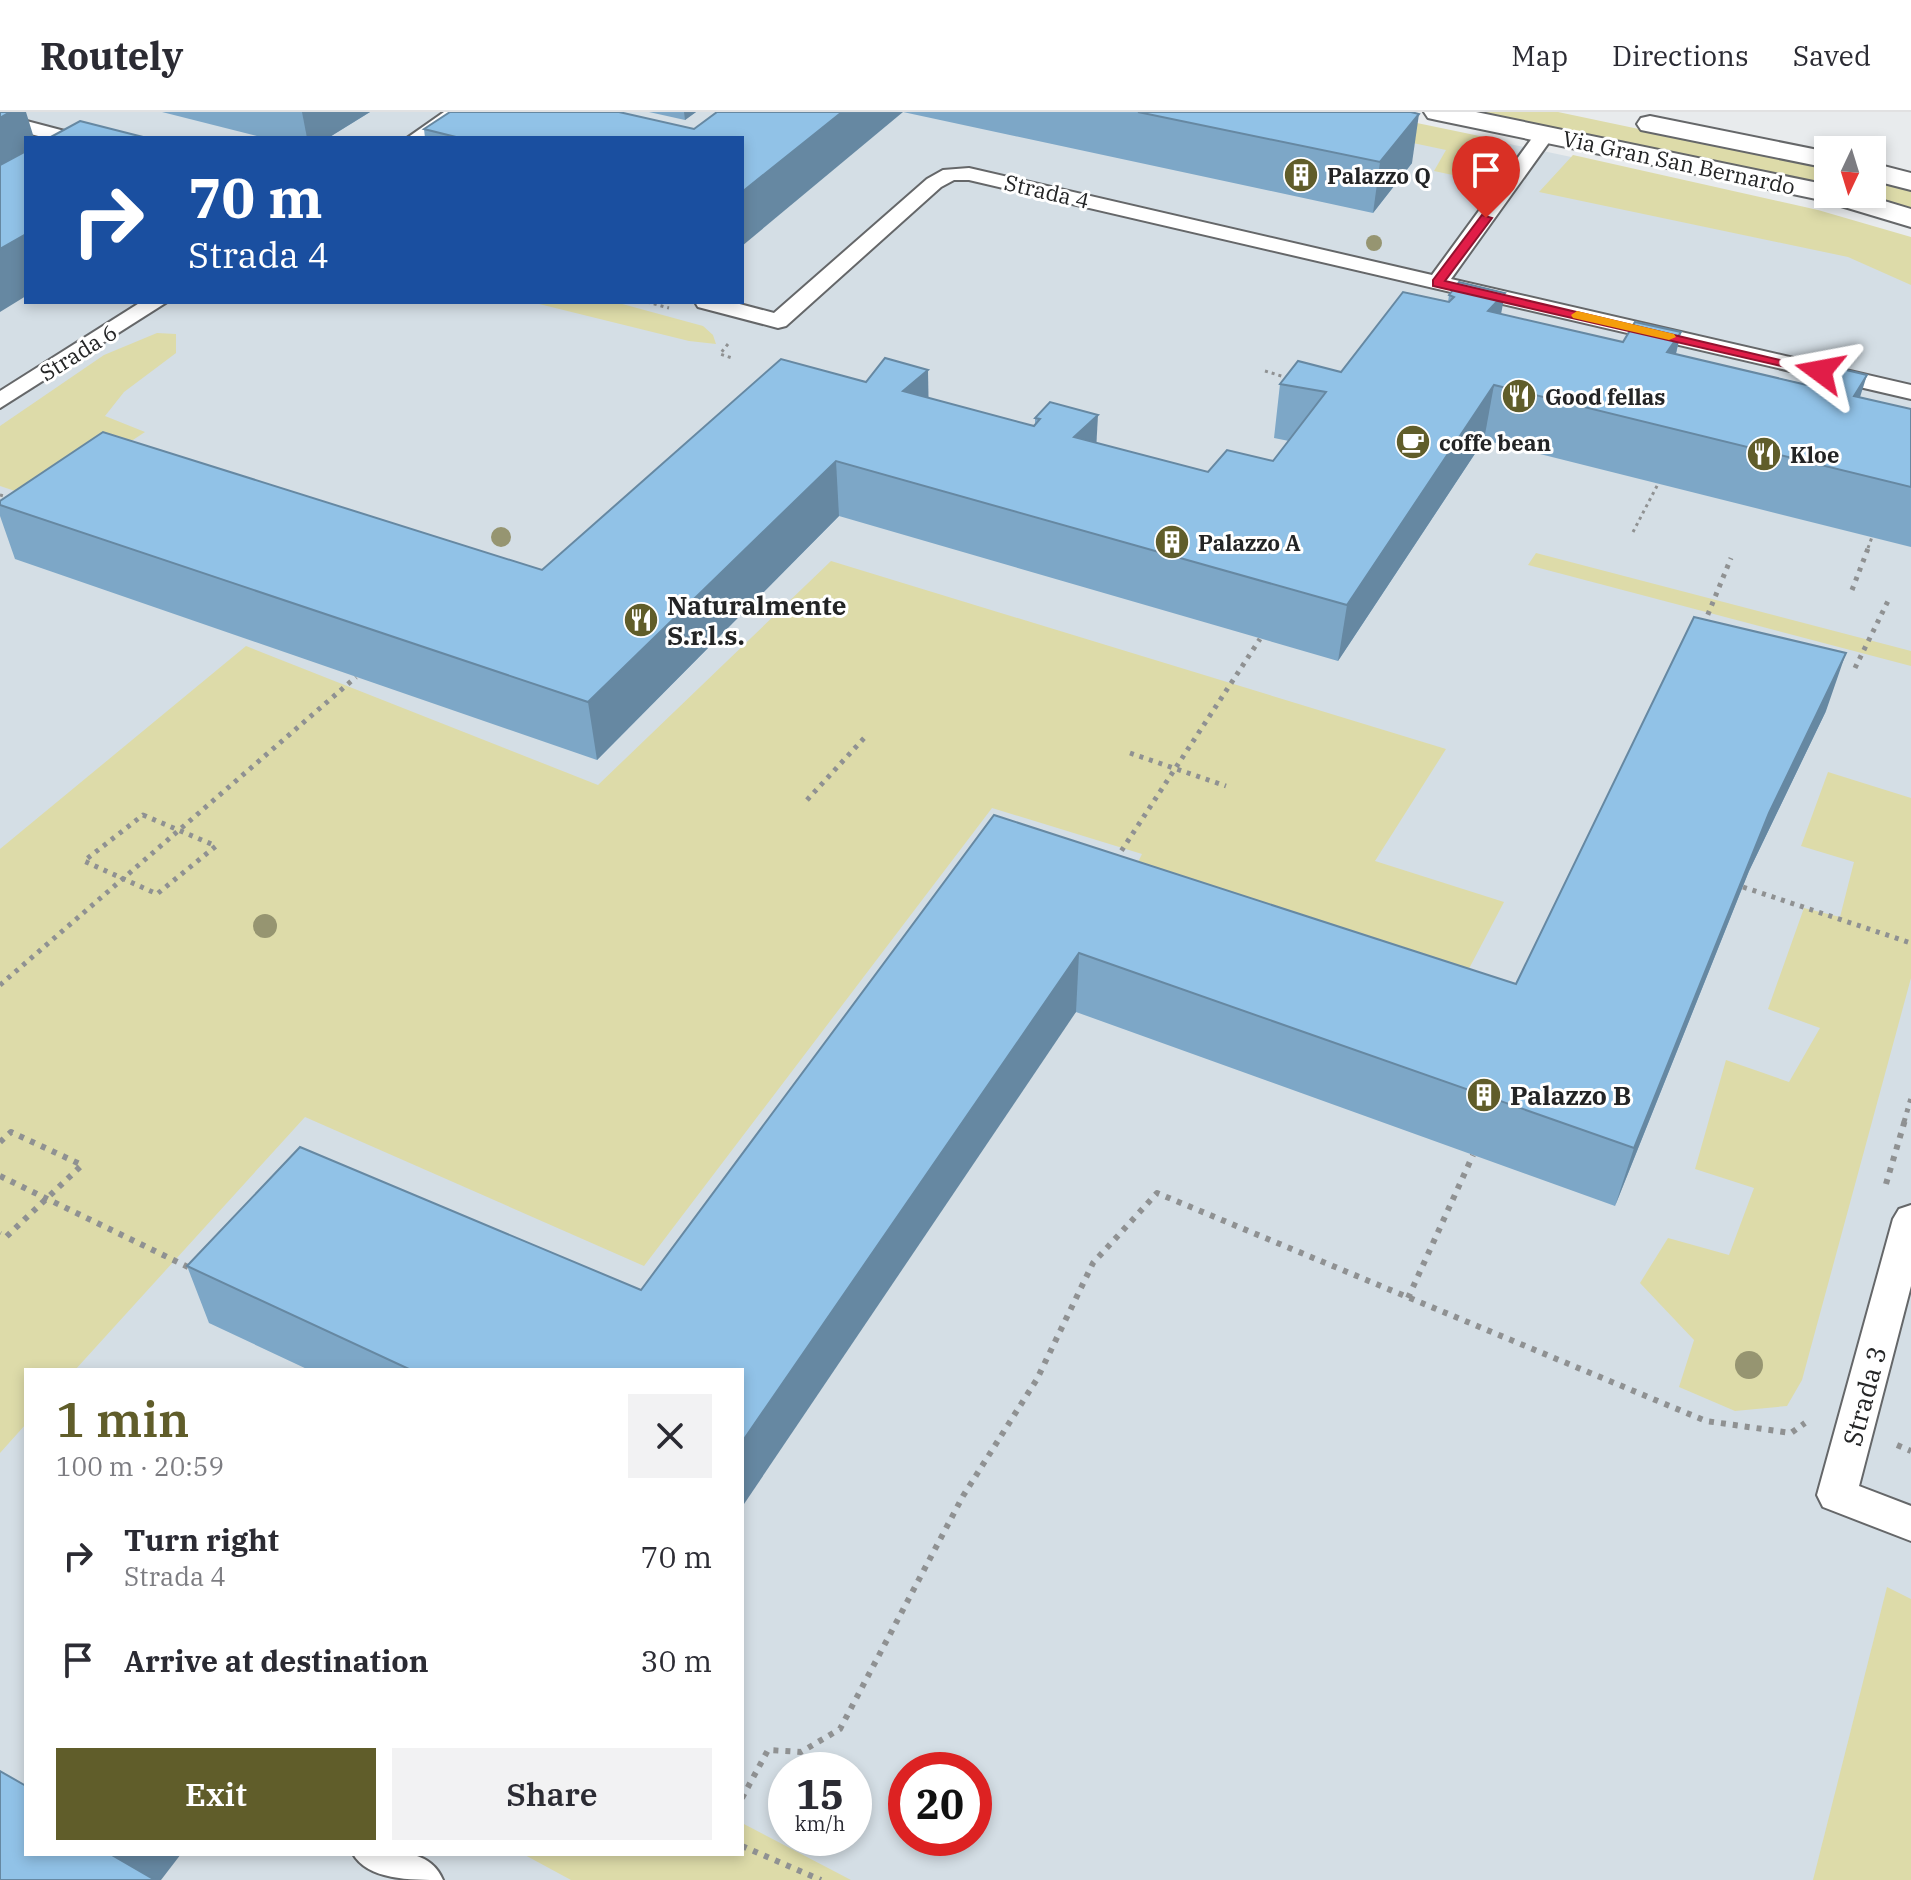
<!DOCTYPE html>
<html lang="en">
<head>
<meta charset="utf-8">
<style>
	body { margin:0; font-family:"IBM Plex Serif",serif; background:#f2f2f3; color:#2b2b33; height:100vh; display:flex; flex-direction:column; font-size:30px; white-space:nowrap }
	* { box-sizing:border-box; margin:0 }
	p { font-size:26px; color:#7c7c81 }
	.icon { flex:none; width:44px; height:44px; fill:none; stroke:currentColor; stroke-width:2; stroke-linecap:round; stroke-linejoin:round }
	.map { position:relative; flex:1; overflow:hidden }
	.drawer { position:absolute; left:24px; top:1256px; width:720px; height:488px; display:flex; flex-direction:column; background:#fff; border-radius:0px; box-shadow:0 4px 12px #0003 }
	.drawer>* { flex:none }
	.top-card { position:absolute; left:24px; top:24px; width:720px; height:168px; border-radius:0px; box-shadow:0 4px 12px #0003; background:#1a4fa0; color:#fff; overflow:hidden }
	.needle { width:52px; rotate:184deg }
	.controls { position:absolute; left:1814px; top:24px; display:grid; gap:16px }
	.controls a { display:grid; place-items:center; width:72px; height:72px; border-radius:0px; background:#fff; box-shadow:0 4px 12px #0003; font-size:40px }
	.speed { position:absolute; left:768px; top:1640px; display:flex; gap:16px; font-size:40px; font-weight:700; text-align:center }
	.speed>* { display:grid; place-content:center; width:104px; height:104px; border-radius:50%; background:#fff; box-shadow:0 4px 12px #0003; line-height:1 }
	.speed small { font-size:20px; font-weight:400 }
	.speed .limit { border:12px solid #d22; background:#fff; color:#111 }
	.pin { position:absolute; display:grid; place-items:center; width:68px; height:68px; color:#fff; margin:-82px -34px; border-radius:50% 50% 50% 0; rotate:-45deg; box-shadow:0 0 8px #0007 }
	.pin .icon { rotate:45deg }
	.me { position:absolute; width:88px; margin:-44px; rotate:283deg; stroke-linejoin:round; filter:drop-shadow(0 0 6px #0008) }
	.turn { display:flex; align-items:center; gap:28px; height:168px; padding:0 32px; font-size:36px }
	.turn .icon { width:104px; height:104px; stroke-width:2.5 }
	.turn b { display:block; font-size:56px; line-height:68px }
	.round { display:grid; place-items:center; flex:none; width:84px; height:84px; border-radius:0px; background:#f2f2f3 }
	.head { display:flex; align-items:center; justify-content:space-between; height:136px; padding:0 32px }
	h1 { font-size:48px; font-weight:600; line-height:60px; color:#605d2a }
	.button { display:flex; gap:16px; margin-top:auto; padding:16px 32px }
	.button a { flex:1; height:92px; border-radius:0px; background:#605d2a; color:#fff; font-size:32px; font-weight:600; line-height:92px; text-align:center }
	.button a+a { background:#f2f2f3; color:#2b2b33 }
	ul { padding:0; list-style:none }
	li { display:flex; align-items:center; gap:24px; height:104px; padding:0 32px }
	li div { flex:1 }
	li b { display:block; font-size:30px }
	li em { font-style:normal }
	header { display:flex; align-items:center; gap:48px; box-sizing:border-box; height:112px; padding:0 40px; background:#fff; border-bottom:2px solid #e1e1e2 }
	header strong { font-size:38px }
	nav { display:flex; gap:44px; margin-inline-start:auto; font-size:28px }
	.map>svg:first-child { display:block }
</style>
</head>
<body>
<header>
<strong>Routely</strong>
<nav><a>Map</a><a>Directions</a><a>Saved</a></nav>
</header>
<div class="map">
<svg width="1911" height="1768" viewBox="0 0 1911 1768">
	<rect width="100%" height="100%" fill="#e8ebed"/>
	<path fill="#d4dee5" fill-rule="evenodd" d="M0,0H1358L1576,46L1911,154V1635L1886,1768H0ZM26,26H742V190H26ZM26,1258H742V1742H26ZM786,1658H854V1726H786ZM906,1658H974V1726H906Z"/>
	<g fill="#dddba9">
		<polygon points="1267,0 1364,0 1494,27 1462,65 1434,59 1446,38"/>
		<polygon points="1478,0 1558,0 1828,57 1828,74"/>
		<polygon points="1573,43 1818,98 1911,125 1911,173 1848,145 1539,80"/>
		<polygon points="1872,67 1911,78 1911,98 1855,82 1872,82"/>
		<polygon points="531,190 615,190 703,214 713,223 716,232 689,229"/>
		<polygon points="157,221 176,222 176,241 124,280 105,304 145,320 42,388 0,374 0,314 104,243"/>
		<polygon points="1536,441 1911,539 1911,554 1528,453"/>
		<polygon points="831,449 1446,637 1375,749 1504,790 1463,868 1132,762 1142,742 992,696 644,1154 305,1005 75,1258 26,1258 26,1312 0,1341 0,737 246,534 598,673"/>
		<polygon points="1828,660 1911,686 1911,866 1802,1268 1787,1294 1735,1299 1679,1275 1694,1228 1640,1171 1668,1126 1729,1143 1754,1076 1695,1057 1726,948 1789,970 1820,916 1768,897 1804,796 1840,805 1854,750 1801,734"/>
		<polygon points="1887,1475 1911,1487 1911,1768 1813,1768"/>
		<polygon points="742,1711 851,1768 571,1768 523,1742 742,1742"/>
	</g>
	<g fill="none" stroke-linecap="round" stroke-linejoin="round">
		<g stroke="#656769" stroke-width="4">
			<g id="lane">
				<polygon points="444,0 467,0 430,26 407,26"/>
				<polygon points="0,2 76,22 79,26 46,26 0,14"/>
				<polygon points="1545,16 1555,22 1451,167 1911,273 1911,287 969,68 954,68 941,75 786,214 778,216 698,195 695,190 732,190 774,201 927,67 943,58 969,56 1432,163 1538,18"/>
				<polygon points="141,190 167,190 0,296 0,279"/>
				<polygon points="1911,1093 1911,1174 1859,1374 1911,1394 1911,1429 1823,1395 1817,1383 1893,1107 1899,1097"/>
				<path d="M353,1742C386,1742 428,1732 443,1768C410,1768 368,1768 353,1742Z"/>
			</g>
		</g>
		<g stroke="#656769" stroke-width="4">
			<g id="secondary">
				<polygon points="1424,0 1476,0 1828,73 1828,82 1861,82 1911,97 1911,115 1821,88 1437,8 1428,6"/>
				<polygon points="1650,4 1828,40 1828,56 1641,18 1637,12 1641,6"/>
				<polygon points="1872,51 1911,61 1911,78 1872,68"/>
			</g>
		</g>
		<g stroke="#8f9192" stroke-width="3" stroke-dasharray="3 4" stroke-linecap="butt">
			<polyline points="647,190 669,196"/>
			<polyline points="728,232 720,242 732,246"/>
			<polyline points="1265,259 1291,267"/>
			<polyline points="0,383 11,386"/>
			<polyline points="1633,420 1658,372"/>
			<polyline points="1868,436 1872,425"/>
		</g>
		<g stroke="#8f9192" stroke-width="5" stroke-dasharray="4 6" stroke-linecap="butt">
			<polyline points="1852,478 1869,434"/>
			<polyline points="1704,512 1731,446"/>
			<polyline points="1855,556 1889,487"/>
			<polyline points="1130,641 1226,674"/>
			<polyline points="807,688 866,624"/>
			<polygon points="143,703 216,734 157,782 84,749"/>
			<polyline points="1116,747 1260,527"/>
			<polyline points="1743,775 1911,831"/>
			<polyline points="0,873 356,565"/>
			<polyline points="1904,1010 1911,986"/>
		</g>
		<g stroke="#8f9192" stroke-width="6" stroke-dasharray="5 7" stroke-linecap="butt">
			<polyline points="0,1030 11,1020 82,1053 6,1125 0,1122"/>
			<polyline points="0,1064 190,1156"/>
			<polyline points="1886,1072 1905,1008"/>
			<polyline points="1408,1186 1473,1043"/>
			<polyline points="1897,1333 1911,1339"/>
			<polyline points="742,1686 768,1638 801,1640 840,1617 963,1384 1037,1267 1093,1151 1157,1081 1706,1309 1791,1321 1805,1311"/>
			<polyline points="742,1734 821,1768"/>
		</g>
		<use href="#lane" fill="#fff" fill-rule="evenodd"/>
		<use href="#secondary" fill="#fff" fill-rule="evenodd"/>
	</g>
	<g fill="#969571">
		<circle cx="1374" cy="131" r="8"/>
		<circle cx="501" cy="425" r="10"/>
		<circle cx="265" cy="814" r="12"/>
		<circle cx="1749" cy="1253" r="14"/>
	</g>
	<g fill="#7da7c7">
		<polygon points="162,0 370,0 328,26 265,26"/>
		<polygon points="649,0 696,0 685,8"/>
		<polygon points="717,0 1411,0 1412,51 1373,101 903,0 742,26 425,26 424,17 694,17"/>
		<polygon points="1449,183 1501,202 1623,230 1681,220 1676,242 1911,297 1911,435 1484,328 1338,549 839,404 597,648 15,447 0,404 0,389 542,458 929,286 1034,314 1035,312 1035,306 1050,290 1097,331 1208,360 1273,349 1289,329 1274,326 1280,272 1341,260 1448,190"/>
		<polygon points="1826,599 1749,759 1615,1094 1076,900 742,1258 309,1258 209,1211 187,1154 641,1178 994,703 1516,872"/>
	</g>
	<g fill="#6688a2">
		<polygon points="10,0 26,0 34,26 26,26 26,50 0,64 0,6"/>
		<polygon points="302,0 370,0 328,26 307,26"/>
		<polygon points="684,0 696,0 685,8"/>
		<polygon points="842,0 903,0 742,134 742,80"/>
		<polygon points="1419,2 1412,51 1373,101 1380,50"/>
		<polygon points="26,122 26,184 0,200 0,137"/>
		<polygon points="1505,181 1495,234 1488,199"/>
		<polygon points="1681,220 1668,274 1667,240"/>
		<polygon points="928,258 929,312 903,279"/>
		<polygon points="1867,263 1850,317 1854,284"/>
		<polygon points="1494,273 1484,328 1338,549 1347,493"/>
		<polygon points="1098,303 1095,357 1074,325"/>
		<polygon points="836,349 839,404 597,648 588,590"/>
		<polygon points="1846,541 1826,599 1749,759 1615,1094 1634,1036 1769,701"/>
		<polygon points="1079,841 1076,900 742,1395 742,1330"/>
		<polygon points="113,1742 181,1742 161,1768 128,1768 112,1743"/>
	</g>
	<g fill="#91c2e7" stroke="#6688a2" stroke-width="2">
		<polygon points="0,0 10,0 0,6"/>
		<polygon points="450,0 619,0 694,17 717,0 842,0 742,80 742,26 460,26 424,17"/>
		<polygon points="1138,0 1411,0 1419,2 1380,50"/>
		<polygon points="80,9 147,26 49,26"/>
		<polygon points="26,39 26,122 0,137 0,53"/>
		<polygon points="1459,170 1505,181 1488,199 1623,230 1635,210 1681,220 1667,240 1807,273 1817,251 1867,263 1854,284 1911,297 1911,375 1494,273 1347,493 836,349 588,590 0,393 0,389 103,320 542,458 781,247 866,270 885,246 928,258 903,279 1034,314 1040,307 1035,306 1050,290 1098,303 1074,325 1208,360 1227,338 1273,349 1326,280 1280,272 1298,249 1341,260 1403,180 1449,190 1454,185 1449,183"/>
		<polygon points="1694,505 1846,541 1769,701 1634,1036 1079,841 742,1330 742,1258 411,1258 187,1154 300,1035 641,1178 994,703 1516,872"/>
		<polygon points="0,1659 26,1674 26,1742 113,1742 112,1743 155,1768 0,1768"/>
	</g>
	<polygon fill="#e11d48" stroke="#92132f" stroke-width="2" points="1482,103 1492,106 1445,169 1827,259 1820,263 1433,174 1433,168"/>
	<polygon fill="#f59e0b" points="1577,199 1674,222 1676,225 1669,228 1573,206 1571,203"/>
	<defs>
		<g id="building-disc" transform="scale(1.8)"><circle r="9.5" fill="#605d2a" stroke="#fff"/><path d="M-4-6H4V6H1V3H-1V6H-4ZM-2.5-4.3h1.7v1.8h-1.7ZM.8-4.3h1.7v1.8H.8ZM-2.5-1h1.7V.8h-1.7ZM.8-1h1.7V.8H.8Z" fill="#fff"/></g>
		<g id="restaurant-disc" transform="scale(1.8)"><circle r="9.5" fill="#605d2a" stroke="#fff"/><path d="M-5-6h1v4h1v-4h1v4h1v-4h1v5L-1.5 .5V6h-2V.5L-5-1ZM5-6V6H3V1.5H1.5Q1.5-4 5-6Z" fill="#fff"/></g>
		<g id="cafe-disc" transform="scale(1.8)"><circle r="9.5" fill="#605d2a" stroke="#fff"/><path d="M-5.5-4.5H6V0H3Q3 3.5 0 3.5H-2.5Q-5.5 3.5-5.5 0ZM3-3.2v2h1.7v-2ZM-6 4.5H4V6H-6Z" fill="#fff"/></g>
	</defs>
	<g fill-rule="evenodd">
		<use href="#building-disc" x="1301" y="63"/>
		<use href="#restaurant-disc" x="1519" y="284"/>
		<use href="#cafe-disc" x="1413" y="330"/>
		<use href="#restaurant-disc" x="1764" y="342"/>
		<use href="#building-disc" x="1172" y="430"/>
		<use href="#restaurant-disc" x="641" y="508"/>
		<use href="#building-disc" x="1484" y="983"/>
	</g>
	<g text-anchor="middle" dominant-baseline="central" stroke-width="6" stroke-linejoin="round" paint-order="stroke">
		<g font-size="22" fill="#232425" stroke="#fff">
			<text transform="translate(1679 50) rotate(12)">Via Gran San Bernardo</text>
			<text transform="translate(1047 79) rotate(13)">Strada 4</text>
			<text transform="translate(78 240) rotate(-32)">Strada 6</text>
		</g>
		<g font-size="22" font-weight="bold" fill="#232425" stroke="#fff" text-anchor="start">
			<text x="1327" y="63">Palazzo Q</text>
			<text x="1545" y="284">Good fellas</text>
			<text x="1439" y="330">coffe bean</text>
			<text x="1790" y="342">Kloe</text>
			<text x="1198" y="430">Palazzo A</text>
		</g>
		<g font-size="26" font-weight="bold" fill="#232425" stroke="#fff" text-anchor="start">
			<text x="667" y="493">Naturalmente<tspan x="667" dy="30">S.r.l.s.</tspan></text>
			<text x="1510" y="983">Palazzo B</text>
		</g>
		<g font-size="26" fill="#232425" stroke="#fff">
			<text transform="translate(1864 1284) rotate(-75)">Strada 3</text>
		</g>
	</g>
</svg>
<div class="controls">
<a><svg class="needle" viewBox="-14 -14 28 28"><path d="M0-13l5 13h-10z" fill="#e53935"/><path d="M0 13l5-13h-10z" fill="#7c7c81"/></svg></a>
</div>
<div class="speed"><div>15<small>km/h</small></div><div class="limit">20</div></div>
<div class="pin" style="left:1486px;top:106px;background:#d93025"><svg class="icon" aria-label="arrive" viewBox="0 0 24 24"><path d="M6 21V4h12l-3 4 3 4H6"/></svg></div>
<svg class="me" style="left:1820px;top:259px" viewBox="-20 -20 40 40"><path d="M0-17L14 15 0 8-14 15z" fill="#e11d48" stroke="#fff" stroke-width="4"/></svg>
<div class="top-card">
<div class="turn"><svg class="icon" aria-label="right" viewBox="0 0 24 24"><path d="M7 20v-9h11M14 6l5 5-5 5"/></svg><div><b>70 m</b>Strada 4</div></div>
</div>
<section class="drawer">
<div class="head"><div><h1>1 min</h1><p>100 m · 20:59</p></div><a class="round"><svg class="icon" aria-label="close" viewBox="0 0 24 24"><path d="M6 6l12 12M18 6L6 18"/></svg></a></div>
<ul>
<li><svg class="icon" aria-label="right" viewBox="0 0 24 24"><path d="M7 20v-9h11M14 6l5 5-5 5"/></svg><div><b>Turn right</b><p>Strada 4</p></div><em>70 m</em></li>
<li><svg class="icon" aria-label="arrive" viewBox="0 0 24 24"><path d="M6 21V4h12l-3 4 3 4H6"/></svg><div><b>Arrive at destination</b></div><em>30 m</em></li>
</ul>
<div class="button"><a>Exit</a><a>Share</a></div>
</section>
</div>
</body>
</html>
